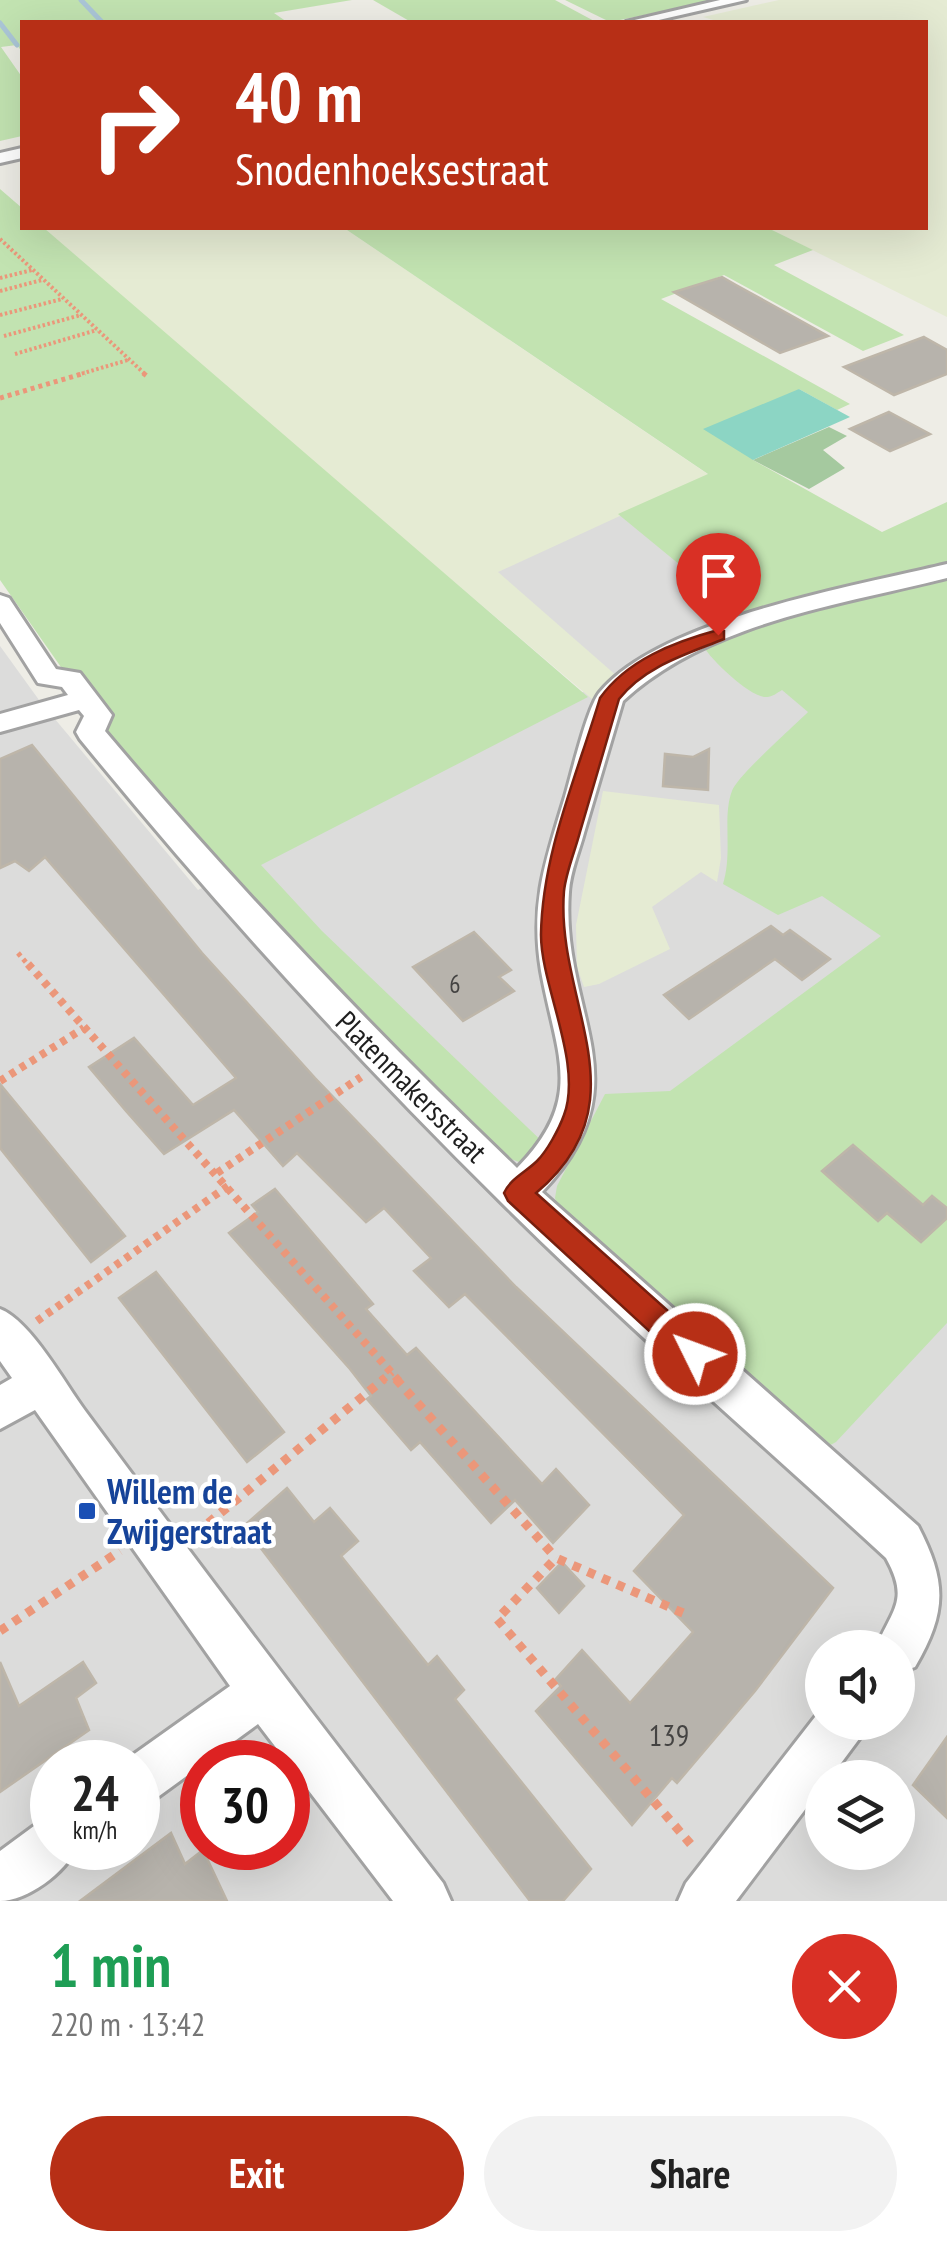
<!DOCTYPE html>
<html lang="en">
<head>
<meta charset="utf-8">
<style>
	body { margin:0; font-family:"PT Sans Narrow",sans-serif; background:#f2f2f2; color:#222; height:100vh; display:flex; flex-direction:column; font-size:38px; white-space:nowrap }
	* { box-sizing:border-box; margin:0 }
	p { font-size:32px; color:#767676 }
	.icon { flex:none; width:55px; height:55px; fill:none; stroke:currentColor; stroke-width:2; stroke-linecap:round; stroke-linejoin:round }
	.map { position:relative; height:1901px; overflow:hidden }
	.side { display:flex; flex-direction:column; background:#fff; flex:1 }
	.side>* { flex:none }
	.guide { position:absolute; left:20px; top:20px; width:908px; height:210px; border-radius:0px; box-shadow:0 10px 40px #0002; background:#b72f16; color:#fff; overflow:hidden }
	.fabs { position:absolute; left:805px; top:1630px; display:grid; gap:20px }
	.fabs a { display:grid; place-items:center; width:110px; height:110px; border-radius:50%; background:#fff; box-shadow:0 10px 40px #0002; font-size:50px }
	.speed { position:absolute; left:30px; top:1740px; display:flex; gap:20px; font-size:50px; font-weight:700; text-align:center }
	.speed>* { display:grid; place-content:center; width:130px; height:130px; border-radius:50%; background:#fff; box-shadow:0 10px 40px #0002; line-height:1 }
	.speed small { font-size:25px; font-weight:400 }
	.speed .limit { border:15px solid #d22; background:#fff; color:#111 }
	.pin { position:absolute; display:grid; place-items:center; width:85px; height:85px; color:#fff; margin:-102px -42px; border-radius:50% 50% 50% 0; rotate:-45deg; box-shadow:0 0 10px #0007 }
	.pin .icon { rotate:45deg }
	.me { position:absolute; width:110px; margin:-55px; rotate:312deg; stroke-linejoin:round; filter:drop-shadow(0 0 8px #0008) }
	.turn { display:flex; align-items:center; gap:35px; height:210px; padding:0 50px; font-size:45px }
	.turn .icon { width:130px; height:130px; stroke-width:2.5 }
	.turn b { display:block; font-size:70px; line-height:85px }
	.round { display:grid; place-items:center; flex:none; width:105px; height:105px; border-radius:52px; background:#f2f2f2 }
	.overview { display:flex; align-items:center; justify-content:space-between; height:170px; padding:0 50px }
	h1 { font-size:60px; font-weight:700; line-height:75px; color:#1e9e55 }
	.primary-button { display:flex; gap:20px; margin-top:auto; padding:20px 50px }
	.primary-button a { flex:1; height:115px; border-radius:60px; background:#b72f16; color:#fff; font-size:40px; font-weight:700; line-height:115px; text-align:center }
	.primary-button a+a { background:#f2f2f2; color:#222 }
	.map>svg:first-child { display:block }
</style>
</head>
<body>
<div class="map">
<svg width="947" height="1901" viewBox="0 0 947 1901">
	<rect width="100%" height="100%" fill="#eeede6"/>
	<path fill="#dcdcdb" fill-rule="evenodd" d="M625,504L947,722V1901H0V646L39,700L198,890L608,679L486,571ZM822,1648H898V1722H822ZM52,1762H138V1848H52ZM202,1762H288V1848H202ZM822,1778H898V1852H822Z"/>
	<g fill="#e5ebd3">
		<polygon points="779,0 947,0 947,317 768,228 925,228 925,22 720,22 703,17"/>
		<polygon points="44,228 344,228 709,475 498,572 618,677 599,705 199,365"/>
		<polygon points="603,791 719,805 721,858 717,882 701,872 652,907 670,949 599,984 584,987 577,967 576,925"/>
	</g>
	<g fill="#c2e3b1">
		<polygon points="0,0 352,0 274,13 287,22 22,22 22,52 17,45 1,47 22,77 22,136 0,141"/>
		<polygon points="373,0 555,0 596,22 411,22"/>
		<polygon points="565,0 718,0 610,22"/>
		<path d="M0,189L22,208V228H44L588,697L261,865L322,931L550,1149L524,1164L501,1155C363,1018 224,881 104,728L112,713L81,672L63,670L0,580Z"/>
		<polygon points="344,228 768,228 813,250 774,265 904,335 863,351 724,275 661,299 850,404 837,410 799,389 753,460 882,532 947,502 947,566 747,620 618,514 708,474"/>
		<path d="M947,577V1323L836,1442L823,1449L560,1211L555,1198L557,1186L605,1094L670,1091L881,936L822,896L778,915L723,884C733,852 722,817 732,791C737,776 793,727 808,712L782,690C777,693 772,697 767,697C752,699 711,660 704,647L788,618Z"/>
	</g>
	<polygon fill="#a5c99f" points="829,427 847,436 823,450 845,468 809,489 753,460"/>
	<polygon fill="#8cd5c4" points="799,389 850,417 753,460 703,429"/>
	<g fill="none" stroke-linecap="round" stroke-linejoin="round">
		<g stroke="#abc6d7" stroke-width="5">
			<polyline points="81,0 102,22"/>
			<polyline points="0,23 17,45"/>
		</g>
	</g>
	<g fill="#b7b3ac" stroke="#beb6a9" stroke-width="2.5">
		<polygon points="722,277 736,285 828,336 780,353 674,292"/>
		<polygon points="924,337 947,350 947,374 894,395 844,367"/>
		<polygon points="889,412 930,434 890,451 850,429"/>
		<polygon points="32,745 202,953 315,1078 516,1287 833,1588 755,1691 677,1783 672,1778 632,1825 536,1711 561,1686 555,1680 582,1650 630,1703 693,1632 634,1571 684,1515 465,1294 449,1307 414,1271 431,1258 384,1208 366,1222 297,1153 283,1166 234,1110 164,1154 126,1111 89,1067 134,1038 193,1105 236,1078 45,857 29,871 15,861 0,868 0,759"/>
		<polygon points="709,749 708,790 663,786 665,754 693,757"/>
		<polygon points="771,926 783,935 790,930 830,959 802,980 775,959 689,1019 664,995"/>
		<polygon points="474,932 511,970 499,977 514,991 463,1021 413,967"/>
		<polygon points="0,1084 125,1236 91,1262 0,1148"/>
		<polygon points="853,1145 923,1205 932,1196 947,1208 947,1218 921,1242 887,1213 878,1221 822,1171"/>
		<polygon points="275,1189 373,1304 366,1309 407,1355 416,1348 542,1484 556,1469 589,1505 553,1543 515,1500 491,1523 420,1442 411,1450 367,1399 371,1396 350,1369 229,1233 258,1212 252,1205"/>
		<polygon points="156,1272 284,1432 247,1462 119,1298"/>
		<polygon points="287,1488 314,1522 330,1508 358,1541 341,1556 428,1665 437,1656 464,1690 455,1699 591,1869 563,1901 530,1901 244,1526"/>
		<polygon points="562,1562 584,1586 559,1613 537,1588"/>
		<polygon points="0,1662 19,1706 83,1662 96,1683 76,1698 89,1730 0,1792"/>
		<polygon points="947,1737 947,1818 913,1785"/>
		<polygon points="171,1833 185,1864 203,1850 227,1901 80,1901"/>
	</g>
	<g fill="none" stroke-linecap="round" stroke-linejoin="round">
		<g stroke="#a2a2a2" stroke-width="6">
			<g id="minor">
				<polygon points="720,0 746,0 650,22 626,22"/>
				<polygon points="22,148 22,158 0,163 0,153"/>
				<path d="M947,564V578C839,605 707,623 623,701C610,745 597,789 584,833C579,852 570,872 569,892C560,1014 647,1083 542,1192L918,1526C947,1582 947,1612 915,1667L898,1673V1648H876C892,1609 910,1601 886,1558C758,1440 626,1326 502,1203C353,1056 212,901 80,739L76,732L84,716L79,710L0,732V714L68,695L62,687L38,683L0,623V595L9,598L56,669L80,673L112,715L105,731C234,884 372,1029 517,1168C586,1098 556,1055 541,971C530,905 545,862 564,800C571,777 587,707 600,692C661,619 855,586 947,564Z"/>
				<path d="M0,1309C31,1321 65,1384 86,1412C203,1570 322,1727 443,1883L451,1901H393L258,1724L155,1799L138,1807V1762H123L230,1686L35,1410L0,1429V1385L12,1378L0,1361Z"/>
				<polygon points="822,1708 822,1722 866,1722 859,1739 830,1778 822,1778 822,1787 736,1901 678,1901 686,1883"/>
				<path d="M52,1819V1848H76C65,1873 27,1901 0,1901V1851L34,1826Z"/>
			</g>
		</g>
		<g stroke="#eb977a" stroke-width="4" stroke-dasharray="2.5 2.5" stroke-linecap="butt">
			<polyline points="0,239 146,375"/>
			<polyline points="0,278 32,270"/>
			<polyline points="0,291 42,280"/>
			<polyline points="0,315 62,299"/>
			<polyline points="4,336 81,315"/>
			<polyline points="15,354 97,330"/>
			<polyline points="77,375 128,360"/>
		</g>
		<g stroke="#eb977a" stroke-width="5" stroke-dasharray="4 4" stroke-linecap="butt">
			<polyline points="143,373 147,376"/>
			<polyline points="0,398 85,373"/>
			<polyline points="18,953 30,967"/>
		</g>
		<g stroke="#eb977a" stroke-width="8" stroke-dasharray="6 6" stroke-linecap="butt">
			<polyline points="28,964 399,1381"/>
			<polyline points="0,1081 84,1028"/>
			<polyline points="217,1173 361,1077"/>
			<polyline points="37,1321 228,1186"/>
			<polyline points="381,1381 392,1372"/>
		</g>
		<g stroke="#eb977a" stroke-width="9" stroke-dasharray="8 8" stroke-linecap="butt">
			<polyline points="396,1379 556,1558"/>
			<polyline points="196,1533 384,1379"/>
			<polyline points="683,1613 556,1558 497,1619 694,1848"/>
			<polyline points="0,1631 120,1551"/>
		</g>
		<use href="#minor" fill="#fff" fill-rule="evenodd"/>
	</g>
	<path fill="#b72f16" stroke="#771f0e" stroke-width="2.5" d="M718,630L724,631V639C687,654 645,666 619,699C606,744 593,788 580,832C575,851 566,872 564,891C555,1003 646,1101 536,1193L705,1344L709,1354L705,1364L695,1368L685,1364L508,1201L504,1193C511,1178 526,1172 537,1161C547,1151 559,1129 564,1115C583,1064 541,986 541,935C542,854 577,775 600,698C627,660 674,642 718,630Z"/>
	<rect fill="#1a4fb4" stroke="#fff" stroke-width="4" x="77" y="1501" width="20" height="20" rx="5"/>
	<g text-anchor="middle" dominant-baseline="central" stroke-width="9" stroke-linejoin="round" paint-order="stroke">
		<g font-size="25" fill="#444342">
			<text x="455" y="984">6</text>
		</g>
		<g font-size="30" fill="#1e1e1e" stroke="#fff">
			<text transform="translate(412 1086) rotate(45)">Platenmakersstraat</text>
		</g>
		<g font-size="30" fill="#444342">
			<text x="669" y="1734">139</text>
		</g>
		<g font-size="35" font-weight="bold" fill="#164399" stroke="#fff" text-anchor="start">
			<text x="107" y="1491">Willem de<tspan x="107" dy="40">Zwijgerstraat</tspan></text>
		</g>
	</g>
</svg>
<div class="fabs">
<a><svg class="icon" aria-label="sound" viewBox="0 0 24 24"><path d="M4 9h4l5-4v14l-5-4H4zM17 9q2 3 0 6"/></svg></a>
<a><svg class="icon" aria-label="layers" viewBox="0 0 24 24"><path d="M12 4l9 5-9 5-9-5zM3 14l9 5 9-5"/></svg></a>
</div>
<div class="speed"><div>24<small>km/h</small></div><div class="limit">30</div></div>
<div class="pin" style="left:718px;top:635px;background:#d93025"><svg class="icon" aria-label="arrive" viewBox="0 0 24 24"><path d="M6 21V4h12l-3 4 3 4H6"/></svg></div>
<svg class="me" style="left:695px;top:1354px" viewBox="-20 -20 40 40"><circle r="17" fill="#b72f16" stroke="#fff" stroke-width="3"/><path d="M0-11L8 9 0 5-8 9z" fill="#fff"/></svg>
<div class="guide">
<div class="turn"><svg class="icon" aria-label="right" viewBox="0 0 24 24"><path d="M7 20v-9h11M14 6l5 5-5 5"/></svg><div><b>40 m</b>Snodenhoeksestraat</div></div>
</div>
</div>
<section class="side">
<div class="overview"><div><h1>1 min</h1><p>220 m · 13:42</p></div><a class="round" style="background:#d93025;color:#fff"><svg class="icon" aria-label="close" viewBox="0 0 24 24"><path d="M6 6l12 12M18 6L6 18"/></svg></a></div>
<div class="primary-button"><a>Exit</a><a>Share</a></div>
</section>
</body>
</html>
